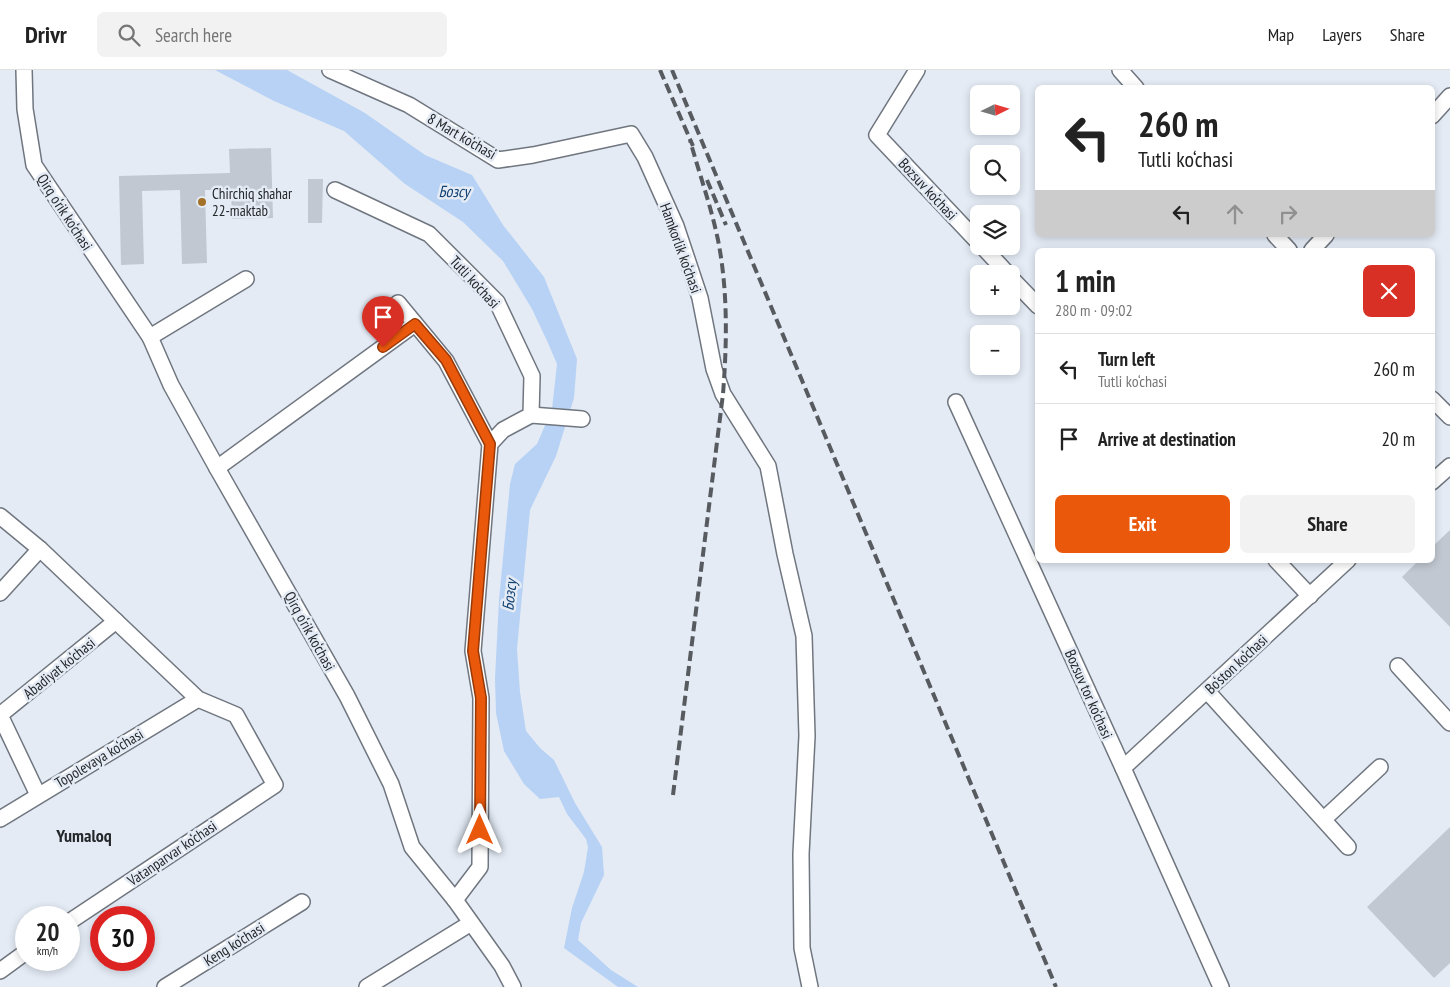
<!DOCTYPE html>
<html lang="en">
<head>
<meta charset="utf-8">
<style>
	body { margin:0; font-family:"PT Sans Narrow",sans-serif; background:#f2f2f2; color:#222; height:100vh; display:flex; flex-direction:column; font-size:19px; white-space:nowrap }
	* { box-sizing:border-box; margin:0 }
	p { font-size:16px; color:#767676 }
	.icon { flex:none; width:28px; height:28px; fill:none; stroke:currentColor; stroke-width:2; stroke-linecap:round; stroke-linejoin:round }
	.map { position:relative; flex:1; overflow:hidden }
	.drawer { position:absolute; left:1035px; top:178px; width:400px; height:315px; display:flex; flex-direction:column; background:#fff; border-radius:8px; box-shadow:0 2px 8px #0003 }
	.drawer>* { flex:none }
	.banner { position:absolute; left:1035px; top:15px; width:400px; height:152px; border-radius:8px; box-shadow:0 2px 8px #0003; background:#fff; color:#222; overflow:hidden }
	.needle { width:32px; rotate:85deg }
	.buttons { position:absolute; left:970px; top:15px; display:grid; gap:10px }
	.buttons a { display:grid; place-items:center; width:50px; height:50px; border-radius:8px; background:#fff; box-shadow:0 2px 8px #0003; font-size:25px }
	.speed { position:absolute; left:15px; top:836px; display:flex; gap:10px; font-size:25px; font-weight:700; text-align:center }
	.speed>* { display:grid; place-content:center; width:65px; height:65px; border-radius:50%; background:#fff; box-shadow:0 2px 8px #0003; line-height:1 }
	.speed small { font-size:12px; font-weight:400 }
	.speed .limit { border:8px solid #d22; background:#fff; color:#111 }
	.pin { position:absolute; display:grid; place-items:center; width:42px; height:42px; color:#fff; margin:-51px -21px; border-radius:50% 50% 50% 0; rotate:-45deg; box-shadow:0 0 5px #0007 }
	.pin .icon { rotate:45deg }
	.me { position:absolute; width:55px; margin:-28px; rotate:0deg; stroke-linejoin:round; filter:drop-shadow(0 0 4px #0008) }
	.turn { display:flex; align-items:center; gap:18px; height:105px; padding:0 20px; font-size:22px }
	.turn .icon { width:65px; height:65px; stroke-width:2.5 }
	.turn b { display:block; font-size:35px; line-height:42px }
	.lanes { display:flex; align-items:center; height:48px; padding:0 20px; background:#0003; justify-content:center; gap:25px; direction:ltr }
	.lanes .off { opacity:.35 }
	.round { display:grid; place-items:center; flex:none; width:52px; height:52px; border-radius:8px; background:#f2f2f2 }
	.overview { display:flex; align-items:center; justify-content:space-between; height:85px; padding:0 20px }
	h1 { font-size:30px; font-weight:700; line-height:38px }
	.action { display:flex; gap:10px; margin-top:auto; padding:10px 20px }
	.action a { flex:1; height:58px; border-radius:8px; background:#ea580c; color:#fff; font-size:20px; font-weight:700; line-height:58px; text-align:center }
	.action a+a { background:#f2f2f2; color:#222 }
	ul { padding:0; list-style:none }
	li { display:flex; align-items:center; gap:15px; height:70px; padding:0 20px; border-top:1px solid #e0e0e0 }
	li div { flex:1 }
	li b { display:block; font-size:19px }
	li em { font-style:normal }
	header { display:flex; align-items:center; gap:30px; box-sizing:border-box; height:70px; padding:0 25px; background:#fff; border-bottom:1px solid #e0e0e0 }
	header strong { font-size:24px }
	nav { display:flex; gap:28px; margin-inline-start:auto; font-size:18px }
	.search { width:350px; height:45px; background:#f2f2f2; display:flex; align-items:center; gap:12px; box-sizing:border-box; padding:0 18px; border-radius:8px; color:#767676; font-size:19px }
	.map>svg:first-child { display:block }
</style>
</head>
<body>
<header>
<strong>Drivr</strong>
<div class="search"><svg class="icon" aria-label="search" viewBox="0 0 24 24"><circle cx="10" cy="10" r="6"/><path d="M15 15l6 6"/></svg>Search here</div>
<nav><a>Map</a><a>Layers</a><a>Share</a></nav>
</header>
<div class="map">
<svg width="1450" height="917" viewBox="0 0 1450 917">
	<rect width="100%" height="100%" fill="#e4ebf5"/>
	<polygon fill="#b7d2f4" points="215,0 287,0 365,43 425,85 472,105 503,155 544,207 577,289 574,328 556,386 530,440 517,579 520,622 526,661 540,678 554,690 575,733 602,777 604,805 581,853 578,870 611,900 638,917 618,917 564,878 572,838 584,802 588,777 586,769 567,744 559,727 540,729 524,714 504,681 496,643 495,608 499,530 510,414 515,394 537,374 552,339 557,294 548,273 532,239 503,191 463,152 405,114 344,61 274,31"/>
	<g fill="#c1c8d1">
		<polygon points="271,78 273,148 232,149 231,120 205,120 207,193 182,194 180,120 142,121 144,194 121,195 119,106 230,103 229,79"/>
		<polygon points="308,109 323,109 322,153 308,153"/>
		<polygon points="1450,460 1450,557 1402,507 1419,490 1432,490 1432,477"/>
		<polygon points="1450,757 1450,893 1434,908 1367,837"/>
	</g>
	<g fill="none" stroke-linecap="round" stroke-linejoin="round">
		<g stroke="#70767f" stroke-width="18">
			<g id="minor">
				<polyline points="24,0 25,39 34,95 150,267 171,315 217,398 347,626 391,714 412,777 455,830 502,896 513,917"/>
				<polyline points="330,0 409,35 498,90 533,85 631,64 645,87 676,156 700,228 714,299 723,324 768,396 785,484 804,566 807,666 801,784 802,878 810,917"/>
				<polyline points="917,0 877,65 979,173"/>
				<polyline points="1120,0 1136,18"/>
				<polyline points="1432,46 1450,26"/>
				<polyline points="335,120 429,164 497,232 532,306 531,345 503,360 490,374 473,581 481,628 480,797 455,830"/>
				<polyline points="1275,165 1289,180"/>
				<polyline points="982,176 1008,204"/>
				<polyline points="1312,180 1326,165"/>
				<polyline points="1011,208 1038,236"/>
				<polyline points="398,233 446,291 490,374"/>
				<polyline points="150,267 246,209"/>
				<polyline points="1432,329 1450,347"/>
				<polyline points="956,332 1123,698 1221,917"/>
				<polyline points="531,345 582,349"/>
				<polyline points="217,398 415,254"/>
				<polyline points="1432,412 1450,396"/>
				<polyline points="0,446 40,479 198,629 236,645 275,715 69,852"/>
				<polyline points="1276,490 1310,526"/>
				<polyline points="0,523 40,479"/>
				<polyline points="1398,596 1450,653"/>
				<polyline points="1207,621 1348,777"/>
				<polyline points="1123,698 1348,490"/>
				<polyline points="38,725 0,645 116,551"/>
				<polyline points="0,749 198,629"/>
				<polyline points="1324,749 1380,697"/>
				<polyline points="0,901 26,882"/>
				<polyline points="165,917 302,832"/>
				<polyline points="367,917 471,853"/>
			</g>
		</g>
		<use href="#minor" stroke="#fff" stroke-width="15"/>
		<g stroke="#575b60" stroke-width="4" stroke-dasharray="10 5" stroke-linecap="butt">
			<polyline points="660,0 693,76"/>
			<polyline points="672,0 1056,917"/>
			<polyline points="707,110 726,155"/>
			<path d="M673,725L723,324C727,273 728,221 718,170C711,136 699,103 690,70"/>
		</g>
	</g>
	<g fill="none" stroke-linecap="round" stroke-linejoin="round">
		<g stroke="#983908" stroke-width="12">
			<polyline id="route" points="383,277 415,254 446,290 490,374 473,581 481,628 480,760"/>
		</g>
		<use href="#route" stroke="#ea580c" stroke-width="9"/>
	</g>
	<circle fill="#a37227" stroke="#e4ebf5" stroke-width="2" cx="202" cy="132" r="5"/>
	<g text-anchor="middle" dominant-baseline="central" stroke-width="5" stroke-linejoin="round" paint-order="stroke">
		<g font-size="15" fill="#24272a" stroke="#e4ebf5">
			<text transform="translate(462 66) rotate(30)">8 Mart ko‘chasi</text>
			<text transform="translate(928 119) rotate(47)">Bozsuv ko‘chasi</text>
			<text transform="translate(65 142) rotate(57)">Qirq o‘rik ko‘chasi</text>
			<text transform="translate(681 178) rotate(70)">Hamkorlik ko‘chasi</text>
			<text transform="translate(475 212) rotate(47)">Tutli ko‘chasi</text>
			<text transform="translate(310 561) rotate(61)">Qirq o‘rik ko‘chasi</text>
			<text transform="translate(1236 594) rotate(-43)">Bo‘ston ko‘chasi</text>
			<text transform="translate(59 598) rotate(-39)">Abadiyat ko‘chasi</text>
			<text transform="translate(1089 624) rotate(66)">Bozsuv tor ko‘chasi</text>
			<text transform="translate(99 688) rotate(-31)">Topolevaya ko‘chasi</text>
			<text transform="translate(172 783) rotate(-34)">Vatanparvar ko‘chasi</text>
			<text transform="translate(234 874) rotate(-32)">Keng ko‘chasi</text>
		</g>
		<g font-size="15" fill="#24272a" stroke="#e4ebf5" text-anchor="start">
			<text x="212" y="123">Chirchiq shahar<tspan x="212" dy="17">22-maktab</tspan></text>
		</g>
		<g font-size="16" font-style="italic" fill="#114071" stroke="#e4ebf5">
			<text x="454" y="121">Бозсу</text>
			<text transform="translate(509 525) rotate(-84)">Бозсу</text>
		</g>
		<g font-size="18" font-weight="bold" fill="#24272a" stroke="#e4ebf5">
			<text x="84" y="765">Yumaloq</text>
		</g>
	</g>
</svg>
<div class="buttons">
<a><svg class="needle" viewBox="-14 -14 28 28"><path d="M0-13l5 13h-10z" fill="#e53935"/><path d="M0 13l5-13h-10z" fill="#767676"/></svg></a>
<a><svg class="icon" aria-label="search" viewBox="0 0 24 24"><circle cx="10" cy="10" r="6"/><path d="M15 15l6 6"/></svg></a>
<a><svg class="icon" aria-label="layers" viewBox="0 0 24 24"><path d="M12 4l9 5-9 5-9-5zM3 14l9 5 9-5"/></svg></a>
<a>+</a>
<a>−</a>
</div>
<div class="speed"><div>20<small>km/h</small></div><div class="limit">30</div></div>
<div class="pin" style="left:383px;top:277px;background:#d93025"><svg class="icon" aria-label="arrive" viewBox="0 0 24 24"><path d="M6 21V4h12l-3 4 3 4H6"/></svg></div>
<svg class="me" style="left:480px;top:760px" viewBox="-20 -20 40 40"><path d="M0-17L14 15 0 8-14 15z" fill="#ea580c" stroke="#fff" stroke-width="4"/></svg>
<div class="banner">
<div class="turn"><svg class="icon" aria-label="left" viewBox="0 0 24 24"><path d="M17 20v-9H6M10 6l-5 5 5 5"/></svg><div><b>260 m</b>Tutli ko‘chasi</div></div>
<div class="lanes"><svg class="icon" aria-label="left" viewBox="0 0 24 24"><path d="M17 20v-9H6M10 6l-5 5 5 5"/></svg><svg class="icon off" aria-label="ahead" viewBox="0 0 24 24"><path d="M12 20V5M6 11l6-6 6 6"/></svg><svg class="icon off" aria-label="right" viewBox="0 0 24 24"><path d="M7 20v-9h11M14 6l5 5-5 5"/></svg></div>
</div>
<section class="drawer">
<div class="overview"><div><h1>1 min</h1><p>280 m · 09:02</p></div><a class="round" style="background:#d93025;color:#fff"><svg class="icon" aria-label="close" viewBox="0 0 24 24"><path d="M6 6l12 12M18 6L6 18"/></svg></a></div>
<ul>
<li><svg class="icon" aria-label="left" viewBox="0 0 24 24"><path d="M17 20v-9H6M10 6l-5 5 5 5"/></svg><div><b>Turn left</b><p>Tutli ko‘chasi</p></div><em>260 m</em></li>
<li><svg class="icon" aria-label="arrive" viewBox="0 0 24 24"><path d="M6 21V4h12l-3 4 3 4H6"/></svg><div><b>Arrive at destination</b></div><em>20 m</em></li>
</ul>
<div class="action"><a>Exit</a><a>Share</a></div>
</section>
</div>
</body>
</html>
